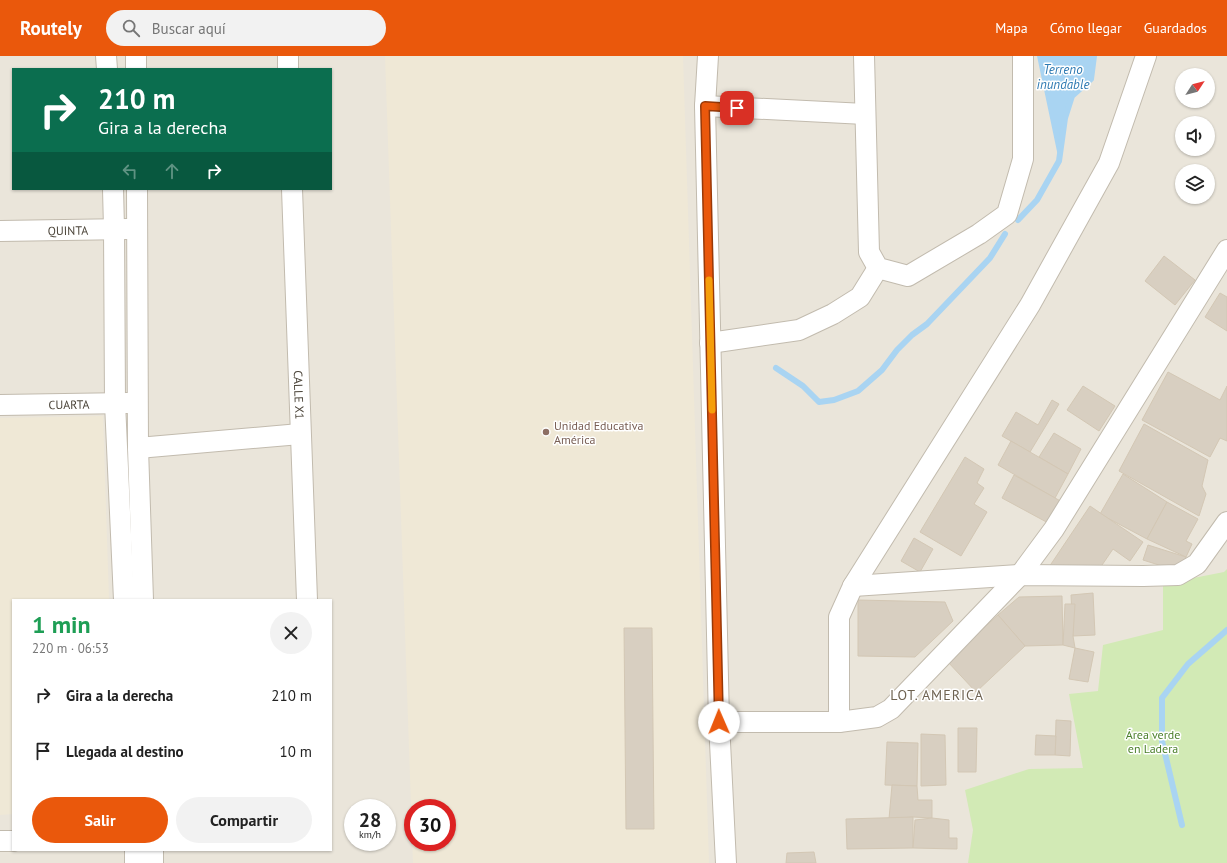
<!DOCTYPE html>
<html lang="es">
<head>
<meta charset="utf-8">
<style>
	body { margin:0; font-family:"PT Sans",sans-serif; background:#f2f2f2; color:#222; height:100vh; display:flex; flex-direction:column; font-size:15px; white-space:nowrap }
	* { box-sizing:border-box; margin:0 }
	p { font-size:13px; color:#767676 }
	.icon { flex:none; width:22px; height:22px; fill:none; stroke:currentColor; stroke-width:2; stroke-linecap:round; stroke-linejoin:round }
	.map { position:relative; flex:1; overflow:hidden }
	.side { position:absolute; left:12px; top:543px; width:320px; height:252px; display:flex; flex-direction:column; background:#fff; border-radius:0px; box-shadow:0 1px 3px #0004 }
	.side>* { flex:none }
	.top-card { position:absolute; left:12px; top:12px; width:320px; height:122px; border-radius:0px; box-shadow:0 1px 3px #0004; background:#0b6e4f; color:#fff; overflow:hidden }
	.needle { width:26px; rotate:54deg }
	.tools { position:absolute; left:1175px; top:12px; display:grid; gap:8px }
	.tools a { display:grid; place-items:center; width:40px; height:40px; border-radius:50%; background:#fff; box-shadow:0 1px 3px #0004; font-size:20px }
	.speed { position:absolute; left:344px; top:743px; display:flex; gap:8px; font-size:20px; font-weight:700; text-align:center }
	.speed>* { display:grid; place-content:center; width:52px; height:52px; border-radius:50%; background:#fff; box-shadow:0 1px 3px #0004; line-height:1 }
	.speed small { font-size:10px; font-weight:400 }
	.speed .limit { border:6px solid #d22; background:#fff; color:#111 }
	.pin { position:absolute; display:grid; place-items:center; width:34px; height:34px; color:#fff; margin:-17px; border-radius:8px; box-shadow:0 2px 6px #0006 }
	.me { position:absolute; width:44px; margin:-22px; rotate:359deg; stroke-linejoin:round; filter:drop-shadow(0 0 3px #0008) }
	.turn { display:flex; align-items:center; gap:14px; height:84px; padding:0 20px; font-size:18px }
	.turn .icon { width:52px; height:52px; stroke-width:2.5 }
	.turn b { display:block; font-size:28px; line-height:34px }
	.lanes { display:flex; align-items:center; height:38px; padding:0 20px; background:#0003; justify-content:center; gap:20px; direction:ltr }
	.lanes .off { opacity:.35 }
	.round { display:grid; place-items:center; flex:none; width:42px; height:42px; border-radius:21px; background:#f2f2f2 }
	.summary { display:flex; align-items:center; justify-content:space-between; height:68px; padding:0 20px }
	h1 { font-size:24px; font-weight:800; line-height:30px; color:#1e9e55 }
	.primary-button { display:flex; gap:8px; margin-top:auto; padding:8px 20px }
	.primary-button a { flex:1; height:46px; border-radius:24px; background:#ea580c; color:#fff; font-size:16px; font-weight:800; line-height:46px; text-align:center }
	.primary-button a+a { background:#f2f2f2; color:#222 }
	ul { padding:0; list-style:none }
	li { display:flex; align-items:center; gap:12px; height:56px; padding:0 20px }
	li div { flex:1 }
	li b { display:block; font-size:15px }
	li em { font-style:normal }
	header { display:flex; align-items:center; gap:24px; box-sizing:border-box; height:56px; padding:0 20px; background:#ea580c; color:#fff }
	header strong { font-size:19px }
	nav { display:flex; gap:22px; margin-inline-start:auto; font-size:14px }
	.search { width:280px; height:36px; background:#f2f2f2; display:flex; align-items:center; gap:10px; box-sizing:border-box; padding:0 14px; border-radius:22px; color:#767676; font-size:15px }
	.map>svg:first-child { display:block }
</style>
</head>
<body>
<header>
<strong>Routely</strong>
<div class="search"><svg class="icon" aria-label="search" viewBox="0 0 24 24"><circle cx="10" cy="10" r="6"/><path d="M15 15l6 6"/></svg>Buscar aquí</div>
<nav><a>Mapa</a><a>Cómo llegar</a><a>Guardados</a></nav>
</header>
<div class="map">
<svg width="1227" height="807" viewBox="0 0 1227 807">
	<rect width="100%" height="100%" fill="#f6f3ec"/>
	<path fill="#eae5da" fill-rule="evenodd" d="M0,0H1227V807H0ZM13,13H331V133H13ZM1182,19H1208V45H1182ZM1182,67H1208V93H1182ZM1182,115H1208V141H1182ZM13,544H331V794H13ZM353,752H387V786H353ZM413,752H447V786H413Z"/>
	<g fill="#efe8d6" fill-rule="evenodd">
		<path d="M385,0H683L709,807H413ZM413,752H447V786H413Z"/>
		<polygon points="103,360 109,544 13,544 13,758 0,759 0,362"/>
	</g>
	<polygon fill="#d2eab5" points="1227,513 1227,807 968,807 973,774 965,734 1029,713 1083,712 1069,638 1098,635 1103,589 1163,574 1163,528 1224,516"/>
	<polygon fill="#a9d4f2" points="1037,0 1094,0 1091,23 1072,40 1065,62 1059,105"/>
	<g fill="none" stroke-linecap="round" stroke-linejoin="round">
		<g stroke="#a9d4f2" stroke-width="6">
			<polyline points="1018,164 1037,144 1059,105 1065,62 1072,40 1091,23 1094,0"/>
			<polyline points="776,312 803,330 819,346 834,344 858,335 882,314 897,294 912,279 927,268 990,202 1005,178"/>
			<polyline points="1182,769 1162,685 1162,642 1188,608 1227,574"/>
		</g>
	</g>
	<g fill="#d8cfc1" stroke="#d3c7b4">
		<polygon points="1164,200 1195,224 1175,249 1145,225"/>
		<polygon points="1220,237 1227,241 1227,275 1205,261"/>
		<polygon points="1168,316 1220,344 1227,330 1227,385 1220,382 1210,401 1142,364"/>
		<polygon points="1083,330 1115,350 1099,375 1067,354"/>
		<polygon points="1052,344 1059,348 1030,396 1002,380 1016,356 1038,369"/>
		<polygon points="1144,368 1208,404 1202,430 1206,438 1199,460 1119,415"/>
		<polygon points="1054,377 1081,393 1068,418 1039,401"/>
		<polygon points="1011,385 1068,418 1055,442 998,409"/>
		<polygon points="965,401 984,413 977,427 984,432 974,448 987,456 961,500 920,476"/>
		<polygon points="1123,418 1167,446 1147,483 1100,458"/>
		<polygon points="1014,419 1064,447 1052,469 1002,442"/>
		<polygon points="1167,446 1198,463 1186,485 1192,488 1186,501 1147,483"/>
		<polygon points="1090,450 1143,486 1130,505 1113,493 1100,512 1045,517"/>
		<polygon points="914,482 933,493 920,516 901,505"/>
		<polygon points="1148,489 1186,501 1181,516 1143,504"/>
		<polygon points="1093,537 1095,579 1073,580 1071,539"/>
		<polygon points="1062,540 1063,589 1025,590 998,559 1019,541"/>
		<polygon points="858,544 945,546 953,565 915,601 858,600"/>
		<polygon points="1065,548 1075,548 1073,580 1075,592 1063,589"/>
		<polygon points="998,559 1025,590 976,636 947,605"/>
		<polygon points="624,572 652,572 654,773 626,773"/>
		<polygon points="1075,592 1094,596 1088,626 1069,623"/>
		<polygon points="1056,664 1071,665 1070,700 1055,699"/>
		<polygon points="958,672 977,672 976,716 958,716"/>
		<polygon points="921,678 945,679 946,729 921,730"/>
		<polygon points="1036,679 1056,680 1055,699 1035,699"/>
		<polygon points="887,686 918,687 917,730 885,729"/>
		<polygon points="892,729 917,730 918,744 932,744 932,762 913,761 889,763"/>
		<polygon points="913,761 913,792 847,793 846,763"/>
		<polygon points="932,762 949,764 949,782 957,782 957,793 913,792 915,764"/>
		<polygon points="814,796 816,807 786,807 787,797"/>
	</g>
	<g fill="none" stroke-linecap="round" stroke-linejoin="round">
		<g stroke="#c2bbae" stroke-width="22">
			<g id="minor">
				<polyline points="106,0 107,13"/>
				<polyline points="136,0 136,13"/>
				<polyline points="288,0 288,13"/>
				<polyline points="708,0 705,50 719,666"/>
				<polyline points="864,0 869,196 878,212 908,220 979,178 1007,158 1023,103 1023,0"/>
				<polyline points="705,50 865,58"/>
				<polyline points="113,133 114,172 115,347 124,544"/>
				<polyline points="137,133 138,392 143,544"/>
				<path id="s1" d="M292,133L307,544"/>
				<path id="s2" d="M0,175L128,173"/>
				<polyline points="710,287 799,274 833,258 860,241 878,212"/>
				<path id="s3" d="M0,349L128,347"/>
				<polyline points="138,392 300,378"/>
				<polyline points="853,530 1020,519 1143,520 1178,519 1197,508 1227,466"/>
				<polyline points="839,666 839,561 853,530 1030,249 1109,107 1146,0"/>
				<polyline points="0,785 13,785"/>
				<polyline points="135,794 135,807"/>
				<polyline points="153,794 153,807"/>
				<polyline points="726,807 719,666 839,666 877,661 891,653 1020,519 1054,473 1227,194"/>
			</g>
		</g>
		<use href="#minor" stroke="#fff" stroke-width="20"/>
	</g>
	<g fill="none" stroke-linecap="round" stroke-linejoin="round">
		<g stroke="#983908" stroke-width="10">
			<polyline id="route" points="719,666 705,50 737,52"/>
		</g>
		<use href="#route" stroke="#ea580c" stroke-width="7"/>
		<polyline stroke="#f59e0b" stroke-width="7" points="709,224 712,354"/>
	</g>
	<circle fill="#8d6e63" stroke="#fff" stroke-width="1.5" cx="546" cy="376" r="4"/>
	<g text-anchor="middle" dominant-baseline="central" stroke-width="3" stroke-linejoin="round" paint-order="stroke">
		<g font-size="12" fill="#4b4439" stroke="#fff">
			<text stroke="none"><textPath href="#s2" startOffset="68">QUINTA</textPath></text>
			<text stroke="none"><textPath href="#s1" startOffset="206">CALLE X1</textPath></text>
			<text stroke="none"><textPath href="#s3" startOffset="69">CUARTA</textPath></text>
		</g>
		<g font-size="12" fill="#785e54" stroke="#fff" text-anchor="start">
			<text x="554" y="369">Unidad Educativa<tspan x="554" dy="14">América</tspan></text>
		</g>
		<g font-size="12" fill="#4a7f2a" stroke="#fff">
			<text x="1153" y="678">Área verde<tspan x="1153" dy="14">en Ladera</tspan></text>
		</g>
		<g font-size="13" font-style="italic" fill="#2e7ab2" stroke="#fff">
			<text x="1063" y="13">Terreno<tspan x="1063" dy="15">inundable</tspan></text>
		</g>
		<g font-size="14" letter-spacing="1" fill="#6e6250" stroke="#fff">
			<text x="937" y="639">LOT. AMERICA</text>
		</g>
	</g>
</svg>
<div class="tools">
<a><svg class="needle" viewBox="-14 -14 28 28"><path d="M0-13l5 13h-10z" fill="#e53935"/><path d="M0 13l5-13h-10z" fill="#767676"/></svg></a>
<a><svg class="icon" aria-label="sound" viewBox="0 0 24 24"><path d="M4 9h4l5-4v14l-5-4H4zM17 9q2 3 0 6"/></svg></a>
<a><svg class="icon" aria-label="layers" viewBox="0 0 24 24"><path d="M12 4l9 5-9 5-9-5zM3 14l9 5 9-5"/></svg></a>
</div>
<div class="speed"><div>28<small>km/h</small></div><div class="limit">30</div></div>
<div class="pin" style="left:737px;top:52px;background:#d93025"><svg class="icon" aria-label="arrive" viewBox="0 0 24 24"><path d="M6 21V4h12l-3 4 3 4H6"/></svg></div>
<svg class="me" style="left:719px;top:666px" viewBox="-20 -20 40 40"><circle r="19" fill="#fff"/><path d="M0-13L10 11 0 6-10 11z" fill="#ea580c"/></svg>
<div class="top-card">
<div class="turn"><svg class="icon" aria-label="right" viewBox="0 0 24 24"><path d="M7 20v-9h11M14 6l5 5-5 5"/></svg><div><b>210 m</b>Gira a la derecha</div></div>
<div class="lanes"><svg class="icon off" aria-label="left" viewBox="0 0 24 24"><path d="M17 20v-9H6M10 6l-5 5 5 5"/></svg><svg class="icon off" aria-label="ahead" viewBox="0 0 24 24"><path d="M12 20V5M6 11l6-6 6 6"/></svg><svg class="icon" aria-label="right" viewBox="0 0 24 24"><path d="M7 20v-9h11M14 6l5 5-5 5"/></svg></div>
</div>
<section class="side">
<div class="summary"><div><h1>1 min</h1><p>220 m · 06:53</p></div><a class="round"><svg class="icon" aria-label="close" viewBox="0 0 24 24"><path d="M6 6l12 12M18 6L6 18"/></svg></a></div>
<ul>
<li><svg class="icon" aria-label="right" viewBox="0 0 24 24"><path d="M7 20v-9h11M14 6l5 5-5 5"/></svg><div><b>Gira a la derecha</b></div><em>210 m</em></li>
<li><svg class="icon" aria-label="arrive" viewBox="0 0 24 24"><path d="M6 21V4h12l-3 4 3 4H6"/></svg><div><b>Llegada al destino</b></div><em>10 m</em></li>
</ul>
<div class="primary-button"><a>Salir</a><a>Compartir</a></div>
</section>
</div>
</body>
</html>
